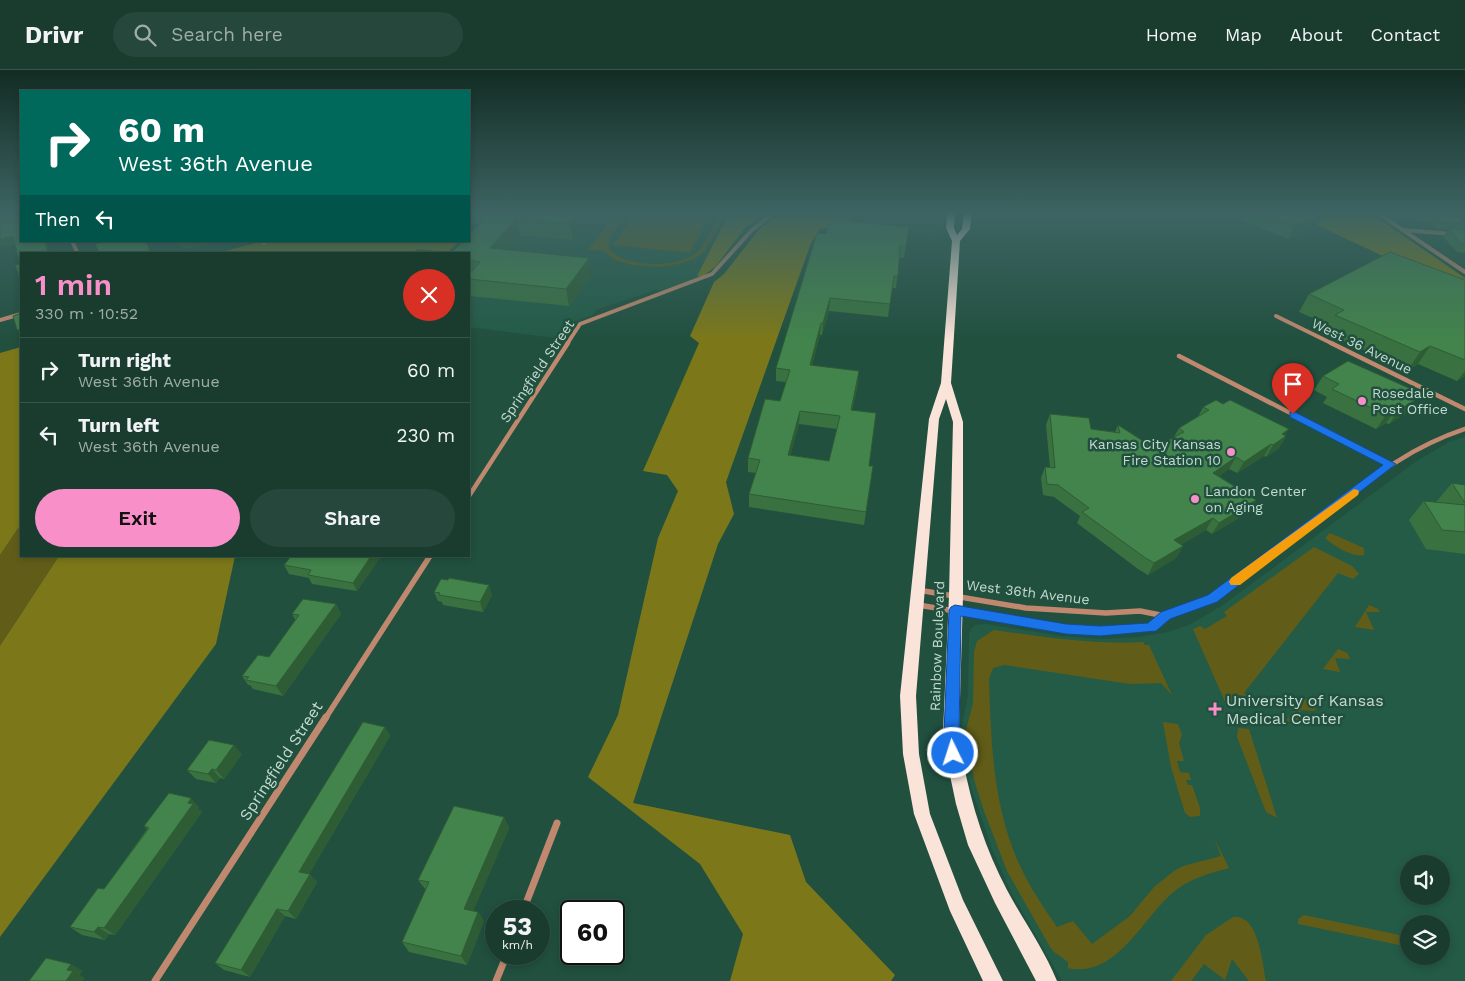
<!DOCTYPE html>
<html lang="en">
<head>
<meta charset="utf-8">
<style>
	body { margin:0; font-family:"Work Sans",sans-serif; background:#26473b; color:#f1f3f6; height:100vh; display:flex; flex-direction:column; font-size:19px; white-space:nowrap }
	* { box-sizing:border-box; margin:0 }
	p { font-size:16px; color:#9fadaa }
	.icon { flex:none; width:28px; height:28px; fill:none; stroke:currentColor; stroke-width:2; stroke-linecap:round; stroke-linejoin:round }
	.map { position:relative; flex:1; overflow:hidden }
	.details { position:absolute; left:20px; top:182px; width:450px; height:305px; display:flex; flex-direction:column; background:#193c2f; border-radius:0px; box-shadow:0 2px 8px #0003,0 0 0 1px #37564b }
	.details>* { flex:none }
	.hud { position:absolute; left:20px; top:20px; width:450px; height:152px; border-radius:0px; box-shadow:0 2px 8px #0003,0 0 0 1px #37564b; background:#00695c; color:#fff; overflow:hidden }
	.tools { position:absolute; left:1400px; top:785px; display:grid; gap:10px }
	.tools a { display:grid; place-items:center; width:50px; height:50px; border-radius:50%; background:#193c2f; box-shadow:0 2px 8px #0003,0 0 0 1px #37564b; font-size:25px }
	.speed { position:absolute; left:485px; top:830px; display:flex; gap:10px; font-size:25px; font-weight:700; text-align:center }
	.speed>* { display:grid; place-content:center; width:65px; height:65px; border-radius:50%; background:#193c2f; box-shadow:0 2px 8px #0003,0 0 0 1px #37564b; line-height:1 }
	.speed small { font-size:12px; font-weight:400 }
	.speed .limit { border:2px solid #111; border-radius:8px; background:#fff; color:#111 }
	.pin { position:absolute; display:grid; place-items:center; width:42px; height:42px; color:#fff; margin:-51px -21px; border-radius:50% 50% 50% 0; rotate:-45deg; box-shadow:0 0 5px #0007 }
	.pin .icon { rotate:45deg }
	.me { position:absolute; width:55px; margin:-28px; rotate:356deg; stroke-linejoin:round; filter:drop-shadow(0 0 4px #0008) }
	.turn { display:flex; align-items:center; gap:18px; height:105px; padding:0 15px; font-size:22px }
	.turn .icon { width:65px; height:65px; stroke-width:2.5 }
	.turn b { display:block; font-size:35px; line-height:42px }
	.then { display:flex; align-items:center; height:48px; padding:0 15px; background:#0003; gap:10px; font-size:19px }
	.round { display:grid; place-items:center; flex:none; width:52px; height:52px; border-radius:26px; background:#26473b }
	.overview { display:flex; align-items:center; justify-content:space-between; height:85px; padding:0 15px }
	h1 { font-size:30px; font-weight:600; line-height:38px; color:#f98fc9 }
	.button { display:flex; gap:10px; margin-top:auto; padding:10px 15px }
	.button a { flex:1; height:58px; border-radius:30px; background:#f98fc9; color:#111; font-size:20px; font-weight:600; line-height:58px; text-align:center }
	.button a+a { background:#26473b; color:#f1f3f6 }
	ul { padding:0; list-style:none }
	li { display:flex; align-items:center; gap:15px; height:65px; padding:0 15px; border-top:1px solid #37564b }
	li div { flex:1 }
	li b { display:block; font-size:19px }
	li em { font-style:normal }
	header { display:flex; align-items:center; gap:30px; box-sizing:border-box; height:70px; padding:0 25px; background:#193c2f; border-bottom:1px solid #37564b }
	header strong { font-size:24px }
	nav { display:flex; gap:28px; margin-inline-start:auto; font-size:18px }
	.search { width:350px; height:45px; background:#26473b; display:flex; align-items:center; gap:12px; box-sizing:border-box; padding:0 18px; border-radius:28px; color:#9fadaa; font-size:19px }
	.map>svg:first-child { display:block }
</style>
</head>
<body>
<header>
<strong>Drivr</strong>
<div class="search"><svg class="icon" aria-label="search" viewBox="0 0 24 24"><circle cx="10" cy="10" r="6"/><path d="M15 15l6 6"/></svg>Search here</div>
<nav><a>Home</a><a>Map</a><a>About</a><a>Contact</a></nav>
</header>
<div class="map">
<svg width="1465" height="911" viewBox="0 0 1465 911">
	<rect width="100%" height="100%" fill="#21503f"/>
	<g fill="#235b47" fill-rule="evenodd">
		<polygon points="493,142 730,142 697,206 702,207 663,220 655,220 596,240 593,245 572,252 563,269 469,257 469,184 412,184 417,179 448,182 459,171 469,171 469,160 480,148"/>
		<polygon points="856,142 942,142 940,165 852,156"/>
		<path d="M1465,367V911H1062L1011,822L992,779L968,708L960,665L968,626L969,564L971,559L975,555L986,554L1061,566L1102,569L1139,567L1168,562L1189,555L1223,535L1418,390L1449,372ZM1409,794H1441V826H1409ZM1409,854H1441V886H1409Z"/>
	</g>
	<g fill="#615d18">
		<path d="M616,142H627L609,168V179C626,199 681,199 699,180C708,170 714,154 720,142H727L704,182L694,189L678,194L661,197L632,195L615,190L604,181L588,180Z"/>
		<polygon points="636,142 712,142 690,183 613,175"/>
		<polygon points="21,454 21,486 59,486 0,576 0,485"/>
		<path d="M1330,463L1364,478V485C1353,488 1334,476 1325,468Z"/>
		<polygon points="1314,477 1352,496 1359,504 1353,509 1338,503 1244,623 1255,631 1256,635 1226,634 1193,559 1200,556 1205,559 1227,546 1224,542"/>
		<polygon points="1369,535 1378,539 1380,542 1366,542 1374,560 1355,557"/>
		<path d="M994,560C1044,567 1092,575 1143,572L1145,575H1149L1172,625L1161,613L1130,614L1004,595L993,598L989,609C991,674 993,739 1021,798C1031,819 1044,838 1057,857L1073,851L1092,874L1130,846L1154,817L1174,801L1183,796L1221,786L1214,768L1229,798C1206,804 1185,810 1167,828C1140,854 1114,908 1068,898V892L1054,882L1050,877L1007,801L984,741L975,713L965,664L973,633L974,582L977,571Z"/>
		<polygon points="1338,579 1347,583 1350,589 1335,588 1340,602 1323,599"/>
		<polygon points="1303,628 1310,630 1316,639 1314,641 1300,640 1305,655 1286,651"/>
		<polygon points="1163,652 1178,654 1182,665 1179,673 1184,691 1177,691 1180,702 1189,703 1191,710 1186,710 1188,715 1192,715 1200,738 1200,746 1190,747 1185,743 1171,697"/>
		<polygon points="1238,658 1249,659 1277,748 1266,742 1237,667"/>
		<polygon points="1304,845 1409,867 1409,877 1298,854 1298,849"/>
		<path d="M1233,847C1259,844 1262,892 1266,911H1249L1232,889L1225,910L1204,894L1191,911H1171L1206,865Z"/>
	</g>
	<g fill="#7c781a">
		<polygon points="730,142 766,142 745,158 716,196 702,207 697,206"/>
		<polygon points="782,142 856,142 852,156 820,159 811,173 726,412 734,444 718,474 633,733 790,765 806,812 895,905 891,911 730,911 743,864 700,794 588,707 618,645 658,468 678,421 667,405 643,401 699,273 690,266 714,212 724,204 760,158"/>
		<polygon points="1290,142 1369,142 1465,208 1465,230 1408,198"/>
		<polygon points="265,171 459,171 448,182 417,179 412,184 213,184"/>
		<polygon points="21,277 21,454 0,485 0,283"/>
		<polygon points="59,486 235,486 216,574 0,867 0,576"/>
	</g>
	<g fill="none" stroke-linecap="round" stroke-linejoin="round">
		<g stroke="#c0896f" stroke-width="4">
			<polyline points="1376,142 1465,202"/>
			<polyline points="1403,160 1465,165"/>
			<polyline points="72,171 78,184"/>
			<polyline points="262,171 264,173"/>
			<polyline points="1276,246 1333,274"/>
			<polyline points="0,250 21,244"/>
			<polyline points="567,274 580,254 712,204 752,160 775,142"/>
		</g>
		<g stroke="#c0896f" stroke-width="4.5">
			<polyline points="1331,273 1465,339"/>
			<polyline points="1179,286 1390,394"/>
			<polyline points="469,426 568,273"/>
			<path d="M1330,440C1374,406 1411,377 1465,359"/>
		</g>
		<g stroke="#c0896f" stroke-width="5.5">
			<polyline points="918,520 1026,538 1106,543 1140,541 1165,546"/>
			<polyline points="918,535 1066,559 1100,561 1151,558 1165,546 1212,529 1331,439"/>
			<polyline points="325,649 430,486"/>
		</g>
		<g stroke="#c0896f" stroke-width="7">
			<polyline points="523,841 557,753"/>
			<polyline points="155,911 326,647"/>
			<polyline points="496,911 507,884"/>
		</g>
		<path fill="#fae3d9" fill-rule="evenodd" d="M947,142H955L954,158L957,165L962,159L964,142H972L970,159L960,171L951,313L963,352V526L959,663C966,719 981,770 1007,820C1023,850 1044,879 1057,911H1036L995,833L968,775L956,734L947,691L943,663L949,526L953,352L946,329L939,349L916,626L919,684L930,744L963,830L1003,911H983L950,841L914,744L903,684L900,626L929,349L941,313L952,171L946,158Z"/>
	</g>
	<g fill="#397240" fill-rule="evenodd">
		<polygon points="469,142 594,142 573,170 520,165 507,180 591,205 569,236 470,226 469,222 469,184 479,154 471,153"/>
		<polygon points="1240,142 1318,142 1323,144 1316,156 1288,169 1237,148"/>
		<polygon points="1409,142 1454,142 1465,154 1465,156 1463,159 1465,159 1465,183 1457,182 1443,167 1448,160 1436,159 1431,152 1418,151"/>
		<path d="M909,157L904,188H899L896,218H892L888,247L829,241L822,265H820L812,295L858,314L852,340L869,396H873L864,455L749,437V424L756,403L748,402V388L780,331L786,312L776,311V298L826,164ZM799,354L837,359L829,391L790,385Z"/>
		<polygon points="1465,210 1465,306 1457,311 1418,294 1408,300 1325,263 1329,255 1299,242 1309,224"/>
		<polygon points="1323,306 1420,323 1405,344 1389,354 1386,353 1376,359 1323,333 1327,327 1314,320"/>
		<polygon points="1203,337 1286,366 1279,378 1266,387 1264,386 1237,403 1229,399 1219,406 1256,430 1249,442 1212,464 1206,460 1180,475 1183,476 1176,488 1148,505 1138,499 1077,453 1080,446 1054,427 1043,425 1041,408 1045,397 1050,398 1046,355 1050,344 1091,359 1115,362 1118,355 1154,378 1174,367 1179,358 1198,347"/>
		<polygon points="1452,413 1465,415 1465,484 1426,479 1409,450 1424,431 1436,432"/>
		<polygon points="381,486 357,521 312,514 309,508 289,504 284,495 324,487"/>
		<polygon points="434,522 492,525 483,542 443,535 442,532 438,531"/>
		<polygon points="336,534 341,544 283,626 253,619 250,615 248,615 242,606 269,587 296,551 292,544"/>
		<polygon points="385,657 390,666 309,804 317,812 296,849 285,846 250,907 224,900 215,893"/>
		<polygon points="242,684 224,709 220,708 216,713 196,709 187,700"/>
		<polygon points="199,737 198,739 202,742 115,865 109,864 105,870 82,865 70,857 104,819 147,759 144,756"/>
		<polygon points="504,747 509,758 473,841 478,842 484,851 467,895 409,882 402,872 426,820 418,810"/>
	</g>
	<g fill="#2e5c34">
		<polygon points="580,142 594,142 573,170 570,154"/>
		<polygon points="1323,144 1316,156 1288,169 1294,156"/>
		<polygon points="517,148 520,165 493,195 490,178"/>
		<polygon points="13,166 18,174 0,178 0,169"/>
		<polygon points="45,171 47,171 51,184 48,184"/>
		<polygon points="184,171 218,171 183,180 179,172"/>
		<polygon points="589,188 591,205 569,236 566,219"/>
		<polygon points="830,228 829,241 822,265 823,253"/>
		<polygon points="821,253 820,265 809,308 810,295"/>
		<polygon points="21,259 21,267 17,260"/>
		<polygon points="1430,276 1418,294 1408,300 1420,282"/>
		<polygon points="859,301 858,314 850,353 851,340"/>
		<polygon points="1465,301 1465,306 1457,311"/>
		<polygon points="1420,323 1405,344 1389,354 1399,340 1412,328"/>
		<polygon points="1396,339 1386,353 1376,359 1386,345"/>
		<polygon points="800,341 799,354 787,398 788,385"/>
		<polygon points="1289,359 1283,368 1286,366 1279,378 1266,387 1273,375 1282,364"/>
		<polygon points="1271,374 1264,386 1237,403 1244,392"/>
		<polygon points="1236,387 1229,399 1207,415 1213,403"/>
		<polygon points="1256,430 1249,442 1212,464 1219,453"/>
		<polygon points="1213,448 1206,460 1168,482 1174,470"/>
		<polygon points="1183,476 1176,488 1148,505 1154,493"/>
		<polygon points="371,486 381,486 357,521 353,513"/>
		<polygon points="489,515 492,525 483,542 480,532"/>
		<polygon points="336,534 341,544 283,626 276,616"/>
		<polygon points="385,657 390,666 306,809 299,802"/>
		<polygon points="234,675 242,684 224,709 216,700"/>
		<polygon points="212,699 220,708 216,713 208,704"/>
		<polygon points="191,728 199,737 198,739 202,742 115,865 104,858"/>
		<polygon points="504,747 509,758 470,849 464,839"/>
		<polygon points="310,804 317,812 296,849 288,841"/>
		<polygon points="277,839 285,846 250,907 241,900"/>
		<polygon points="478,842 484,851 467,895 461,886"/>
		<polygon points="98,857 109,864 105,870 94,862"/>
		<polygon points="71,894 83,901 80,905 85,908 83,911 66,911 67,900"/>
	</g>
	<g fill="#42844b" stroke="#2e5c34" fill-rule="evenodd">
		<polygon points="0,142 21,142 21,171 45,171 48,184 21,184 21,211 15,195 20,194 13,166 0,169"/>
		<polygon points="491,142 580,142 570,154 517,148 490,178 589,188 566,219 469,209 469,204 480,192 469,190 469,184 450,184 463,171 469,171 469,165"/>
		<polygon points="1259,142 1318,142 1323,144 1294,156"/>
		<polygon points="1420,142 1454,142 1465,154 1440,152 1435,146 1422,145"/>
		<path d="M830,149L909,157L906,176H900L898,206H894L890,234L830,228L823,253H821L810,295L859,301L851,340L876,343L869,396H873L866,442L749,424L760,390L748,388L765,329L780,331L790,300L776,298L817,163L826,164ZM800,341L840,346L829,391L788,385Z"/>
		<polygon points="1449,159 1465,159 1465,174 1462,174"/>
		<polygon points="104,171 146,171 151,184 100,184 95,174 104,172"/>
		<polygon points="1390,182 1465,210 1465,290 1430,276 1420,282 1335,245 1344,240 1309,224"/>
		<polygon points="21,243 21,259 17,260 13,246"/>
		<polygon points="1348,291 1420,323 1412,328 1415,330 1399,340 1396,339 1386,345 1332,319 1339,314 1323,306"/>
		<polygon points="1216,330 1223,334 1230,330 1289,359 1282,364 1286,366 1273,375 1271,374 1244,392 1236,387 1213,403 1256,430 1219,453 1213,448 1174,470 1183,476 1154,493 1144,487 1082,442 1089,438 1058,415 1047,414 1045,397 1055,398 1050,344 1089,348 1091,359 1120,363 1118,355 1154,378 1184,362 1179,358 1209,340 1203,337"/>
		<polygon points="1452,413 1465,415 1465,433"/>
		<polygon points="1424,431 1465,435 1465,462 1442,460"/>
		<polygon points="291,486 324,487 324,486 371,486 353,513 308,505 311,500 284,495"/>
		<polygon points="449,508 489,515 480,532 439,525 440,523 434,522 441,509 448,510"/>
		<polygon points="303,529 336,534 276,616 246,610 249,607 242,606 258,585 269,587 299,545 292,544"/>
		<polygon points="363,652 385,657 299,802 310,804 288,841 277,839 241,900 215,893"/>
		<polygon points="209,670 234,675 216,700 212,699 208,704 187,700"/>
		<polygon points="169,723 191,728 188,733 193,734 104,858 98,857 94,862 70,857 98,818 104,819 149,758 144,756"/>
		<polygon points="454,736 504,747 464,839 478,842 461,886 402,872 429,812 418,810"/>
		<polygon points="46,888 71,894 67,900 73,901 66,911 29,911"/>
	</g>
	<linearGradient id="sky" x2="0" y2="1"><stop stop-color="#122c23"/><stop offset="0.53" stop-color="#3d6463"/><stop offset="1" stop-color="#3d6463" stop-opacity="0"/></linearGradient>
	<rect width="1465" height="270" fill="url(#sky)"/>
	<polygon fill="#1a73e8" stroke="#114b97" points="1293,341 1396,394 1217,532 1170,549 1156,561 1100,566 1066,564 961,546 959,663 961,683 958,688 953,690 948,688 944,663 949,540 951,537 955,535 1066,554 1100,556 1148,553 1161,542 1208,525 1383,395 1290,347 1290,342"/>
	<polygon fill="#f59e0b" points="1354,419 1358,420 1359,422 1358,425 1240,515 1231,515 1229,512 1231,508"/>
	<g fill="#f98fc9" stroke="#21503f" stroke-width="2">
		<circle cx="1362" cy="331" r="5"/>
		<circle cx="1231" cy="382" r="5"/>
		<circle cx="1195" cy="429" r="5"/>
		<path d="M1212.5 631.5h5v5h5v5h-5v5h-5v-5h-5v-5h5z"/>
	</g>
	<g text-anchor="middle" dominant-baseline="central" stroke-width="5" stroke-linejoin="round" paint-order="stroke">
		<g font-size="14" fill="#c3dbd0" stroke="#21503f">
			<text transform="translate(1362 276) rotate(26)">West 36 Avenue</text>
			<text transform="translate(537 301) rotate(-56)">Springfield Street</text>
			<text transform="translate(1028 522) rotate(7)">West 36th Avenue</text>
			<text transform="translate(937 576) rotate(-88)">Rainbow Boulevard</text>
		</g>
		<g font-size="14" fill="#c3dbd0" stroke="#21503f" text-anchor="start">
			<text x="1372" y="323">Rosedale<tspan x="1372" dy="16">Post Office</tspan></text>
			<text x="1221" y="374" text-anchor="end">Kansas City Kansas<tspan x="1221" dy="16">Fire Station 10</tspan></text>
			<text x="1205" y="421">Landon Center<tspan x="1205" dy="16">on Aging</tspan></text>
		</g>
		<g font-size="16" fill="#c3dbd0" stroke="#21503f" text-anchor="start">
			<text x="1226" y="630">University of Kansas<tspan x="1226" dy="18">Medical Center</tspan></text>
		</g>
		<g font-size="16" fill="#c3dbd0" stroke="#21503f">
			<text transform="translate(281 691) rotate(-57)">Springfield Street</text>
		</g>
	</g>
</svg>
<div class="tools">
<a><svg class="icon" aria-label="sound" viewBox="0 0 24 24"><path d="M4 9h4l5-4v14l-5-4H4zM17 9q2 3 0 6"/></svg></a>
<a><svg class="icon" aria-label="layers" viewBox="0 0 24 24"><path d="M12 4l9 5-9 5-9-5zM3 14l9 5 9-5"/></svg></a>
</div>
<div class="speed"><div>53<small>km/h</small></div><div class="limit">60</div></div>
<div class="pin" style="left:1293px;top:344px;background:#d93025"><svg class="icon" aria-label="arrive" viewBox="0 0 24 24"><path d="M6 21V4h12l-3 4 3 4H6"/></svg></div>
<svg class="me" style="left:953px;top:683px" viewBox="-20 -20 40 40"><circle r="17" fill="#1a73e8" stroke="#fff" stroke-width="3"/><path d="M0-11L8 9 0 5-8 9z" fill="#fff"/></svg>
<div class="hud">
<div class="turn"><svg class="icon" aria-label="right" viewBox="0 0 24 24"><path d="M7 20v-9h11M14 6l5 5-5 5"/></svg><div><b>60 m</b>West 36th Avenue</div></div>
<div class="then">Then<svg class="icon" aria-label="left" viewBox="0 0 24 24"><path d="M17 20v-9H6M10 6l-5 5 5 5"/></svg></div>
</div>
<section class="details">
<div class="overview"><div><h1>1 min</h1><p>330 m · 10:52</p></div><a class="round" style="background:#d93025;color:#fff"><svg class="icon" aria-label="close" viewBox="0 0 24 24"><path d="M6 6l12 12M18 6L6 18"/></svg></a></div>
<ul>
<li><svg class="icon" aria-label="right" viewBox="0 0 24 24"><path d="M7 20v-9h11M14 6l5 5-5 5"/></svg><div><b>Turn right</b><p>West 36th Avenue</p></div><em>60 m</em></li>
<li><svg class="icon" aria-label="left" viewBox="0 0 24 24"><path d="M17 20v-9H6M10 6l-5 5 5 5"/></svg><div><b>Turn left</b><p>West 36th Avenue</p></div><em>230 m</em></li>
</ul>
<div class="button"><a>Exit</a><a>Share</a></div>
</section>
</div>
</body>
</html>
